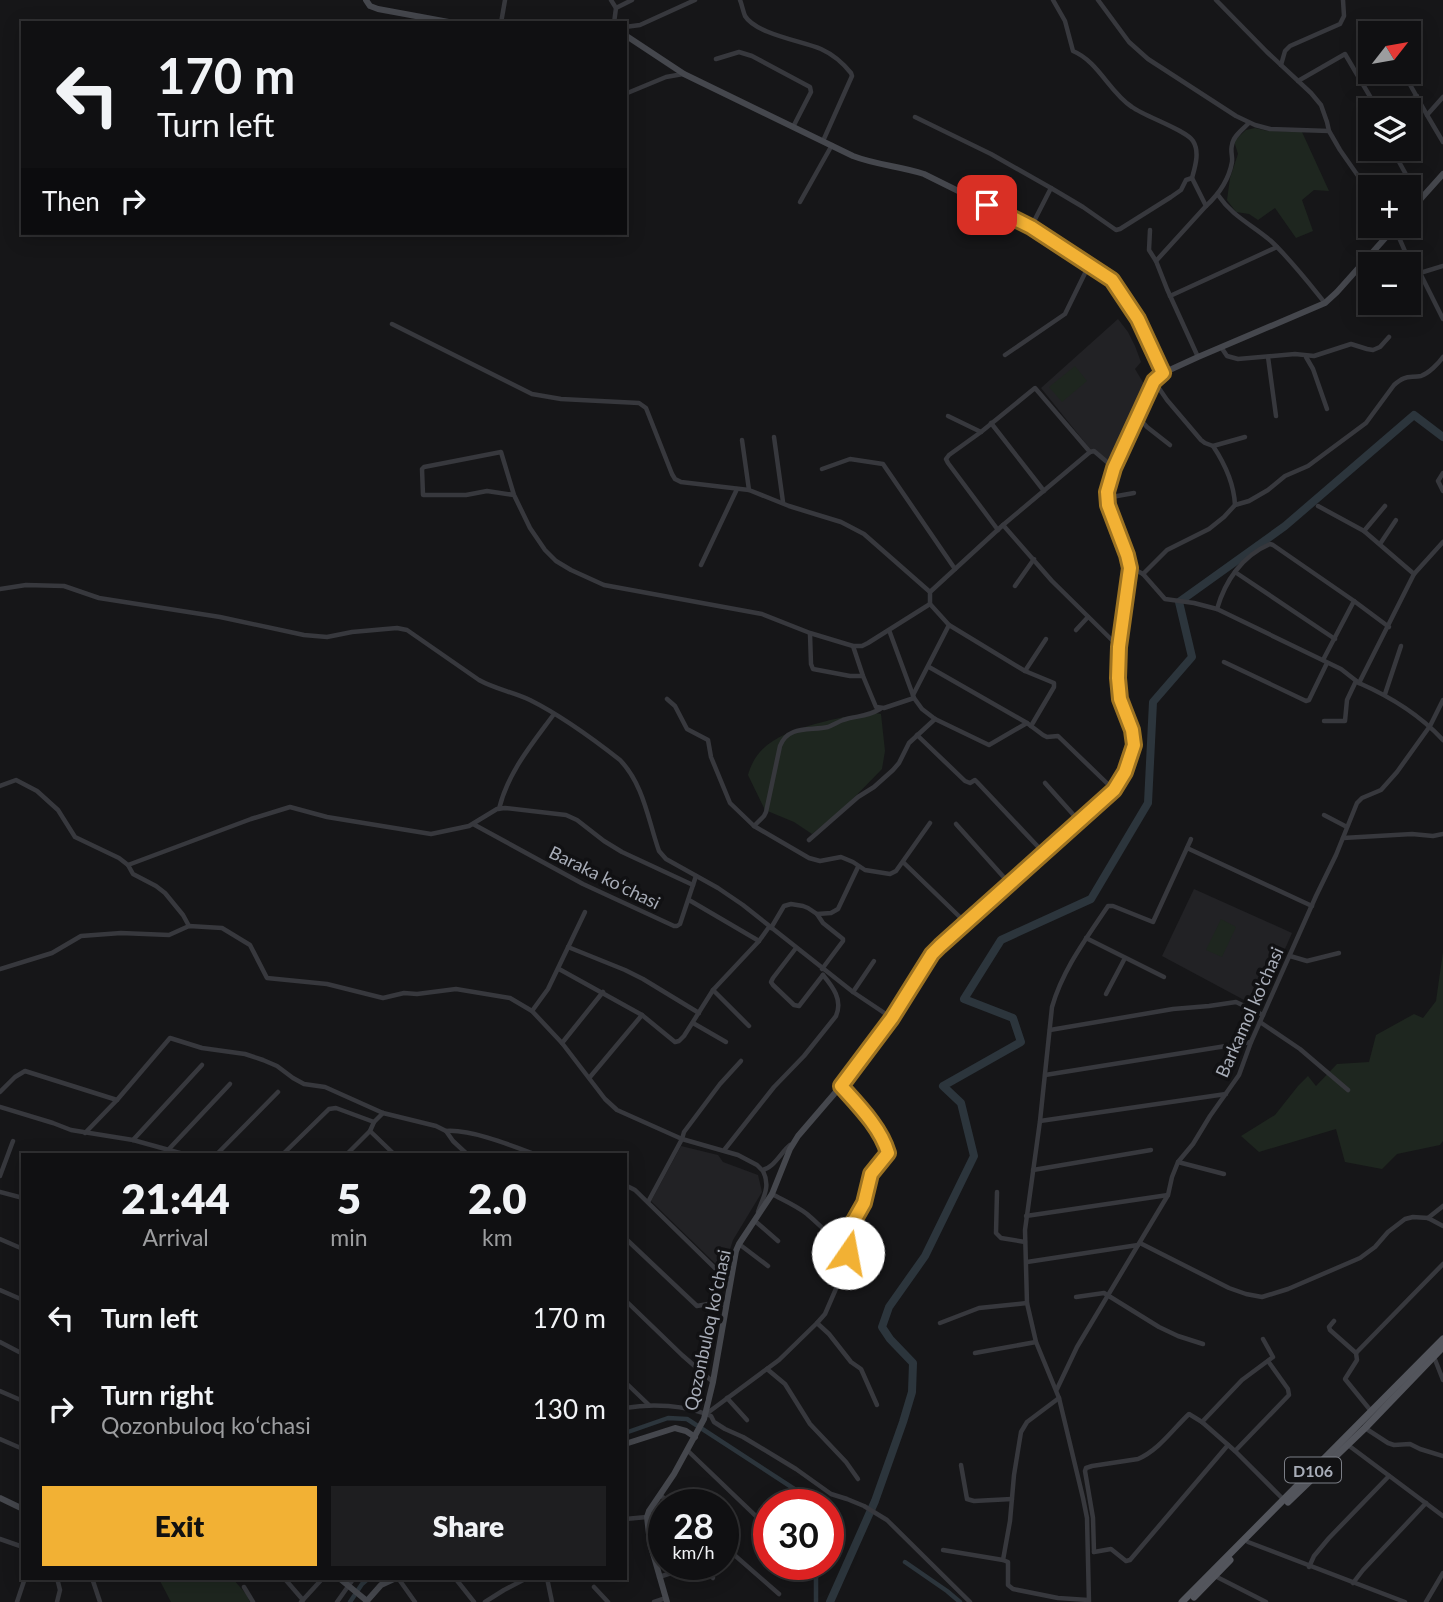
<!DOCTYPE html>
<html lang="en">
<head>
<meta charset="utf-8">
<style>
	body { margin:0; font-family:Lato,sans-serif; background:#1e1e20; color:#f1f3f6; height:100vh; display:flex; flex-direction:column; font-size:26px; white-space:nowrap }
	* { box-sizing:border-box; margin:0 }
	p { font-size:23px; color:#9c9d9f }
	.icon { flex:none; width:38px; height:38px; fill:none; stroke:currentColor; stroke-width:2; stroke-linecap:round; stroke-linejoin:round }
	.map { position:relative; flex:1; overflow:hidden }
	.sheet { position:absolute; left:21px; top:1153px; width:606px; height:427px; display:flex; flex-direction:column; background:#101012; border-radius:0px; box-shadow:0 4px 18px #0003,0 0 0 2px #303032 }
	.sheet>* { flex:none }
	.banner { position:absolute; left:21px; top:21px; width:606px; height:214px; border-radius:0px; box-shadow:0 4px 18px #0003,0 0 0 2px #303032; background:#101012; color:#f1f3f6; overflow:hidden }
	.needle { width:46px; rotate:59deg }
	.controls { position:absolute; left:1358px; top:21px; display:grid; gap:14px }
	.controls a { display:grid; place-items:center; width:63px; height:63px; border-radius:0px; background:#101012; box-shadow:0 4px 18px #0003,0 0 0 2px #303032; font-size:35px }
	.speed { position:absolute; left:648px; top:1489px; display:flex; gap:14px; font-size:35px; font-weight:700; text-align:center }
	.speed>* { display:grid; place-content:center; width:91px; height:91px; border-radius:50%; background:#101012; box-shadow:0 4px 18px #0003,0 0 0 2px #303032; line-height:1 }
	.speed small { font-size:18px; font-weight:400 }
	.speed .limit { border:10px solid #d22; background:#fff; color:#111 }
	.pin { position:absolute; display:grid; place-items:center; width:60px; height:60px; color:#fff; margin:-30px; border-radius:14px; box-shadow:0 4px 10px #0006 }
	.me { position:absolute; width:77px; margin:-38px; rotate:12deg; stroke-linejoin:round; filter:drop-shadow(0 0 5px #0008) }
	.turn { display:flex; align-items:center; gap:24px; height:147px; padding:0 21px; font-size:32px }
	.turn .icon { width:91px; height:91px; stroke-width:2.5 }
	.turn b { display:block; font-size:49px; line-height:60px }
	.then { display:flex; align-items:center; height:66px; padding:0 21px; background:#0003; gap:14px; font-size:26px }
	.eta { display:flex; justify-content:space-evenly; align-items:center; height:119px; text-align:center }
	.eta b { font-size:42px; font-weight:800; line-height:49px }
	.cta { display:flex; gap:14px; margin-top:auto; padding:14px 21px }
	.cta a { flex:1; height:80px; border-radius:0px; background:#f2b134; color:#111; font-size:28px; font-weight:800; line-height:80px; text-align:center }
	.cta a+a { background:#1e1e20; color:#f1f3f6 }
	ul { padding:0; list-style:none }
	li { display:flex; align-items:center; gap:21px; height:91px; padding:0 21px }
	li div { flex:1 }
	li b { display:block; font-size:26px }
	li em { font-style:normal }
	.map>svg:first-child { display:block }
</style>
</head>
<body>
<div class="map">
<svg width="1443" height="1602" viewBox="0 0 1443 1602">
	<rect width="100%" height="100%" fill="#161618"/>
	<g fill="#222225">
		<polygon points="1118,319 1128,332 1135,346 1141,362 1135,369 1144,384 1112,467 1091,450 1041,388"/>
		<polygon points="1194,889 1292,933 1259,1008 1162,956"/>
		<polygon points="681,1146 718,1155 723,1162 758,1175 762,1192 733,1240 723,1271 651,1201"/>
	</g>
	<g fill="#1e261f">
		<polygon points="1255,128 1268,131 1302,132 1329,191 1314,190 1302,200 1313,231 1296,238 1275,208 1258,220 1249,214 1236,212 1227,200 1230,178 1238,154 1234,141 1246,130"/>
		<polygon points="1075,366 1087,381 1062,402 1049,387"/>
		<path d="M875,713L881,714L885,751L882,769L844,808L812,834L794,822L765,810L748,775C757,742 785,733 815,724C837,718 852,715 875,713Z"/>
		<polygon points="1221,919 1236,927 1222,957 1206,950"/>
		<polygon points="1443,952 1443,1141 1440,1145 1397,1154 1382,1169 1345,1162 1336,1129 1259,1152 1241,1136 1275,1115 1298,1086 1308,1076 1316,1086 1337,1064 1369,1062 1376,1035 1414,1014 1423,1018 1436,1001"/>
		<polygon points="159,1579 233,1579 246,1594 250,1602 171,1602"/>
	</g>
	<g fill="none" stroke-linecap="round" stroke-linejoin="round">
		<g stroke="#2c353c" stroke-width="4.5">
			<polyline points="625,1433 668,1418 687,1419 819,1505"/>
			<polyline points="828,1512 831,1514"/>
			<polyline points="905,1562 947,1591 960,1602"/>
			<polyline points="350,1602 362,1584 369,1578"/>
			<polyline points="816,1602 816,1564"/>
		</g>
		<polyline stroke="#2c353c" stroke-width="8" points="830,1602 875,1501 903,1422 912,1392 913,1363 890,1339 882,1327 889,1307 925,1256 974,1156 961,1103 943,1086 1021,1042 1013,1018 964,999 1001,940 1091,899 1148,803 1153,702 1192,657 1179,602 1285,526 1414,415 1443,437"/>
		<g stroke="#37383d" stroke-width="4.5">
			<polyline points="611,0 616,8 614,23"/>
			<path d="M740,0C742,5 743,11 745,16C756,34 802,41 821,49C832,54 843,63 851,73L852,76L823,141"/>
			<path d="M1053,0L1065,21L1073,51C1099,62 1109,92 1132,107C1146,117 1186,130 1193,141C1200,152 1195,167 1192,178"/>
			<polyline points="1098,0 1129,42 1148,59 1236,116 1255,125 1270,129 1329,131"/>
			<polyline points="1216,0 1267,52 1311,93 1321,105 1327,122 1329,131 1340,150 1370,193"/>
			<polyline points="616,8 632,0"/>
			<polyline points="501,23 505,0"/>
			<polyline points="625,27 640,25 695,0"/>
			<polyline points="716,59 739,52 752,56 810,87 811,92 793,127"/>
			<polyline points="1281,65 1285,51 1290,46 1340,24 1344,16 1343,0"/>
			<polyline points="1403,72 1427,115"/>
			<polyline points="1298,81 1345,54 1378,110"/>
			<polyline points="625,94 666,77 683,74"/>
			<polyline points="1443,97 1427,115 1443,142"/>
			<polyline points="1389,110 1417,96"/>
			<polyline points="915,117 991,154 1051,188"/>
			<polyline points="1392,149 1409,180 1421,198"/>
			<path d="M1218,195C1233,217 1251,224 1271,241C1291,260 1308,282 1325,303"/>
			<polyline points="800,202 832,145"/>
			<path d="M1206,206C1218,195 1229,179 1232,162C1233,157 1230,151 1232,145C1233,136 1243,129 1249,123"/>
			<polyline points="1394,226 1414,272 1420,273 1443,266"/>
			<polyline points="1031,227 1051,188 1083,207 1116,230 1120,229 1171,197 1181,190 1186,180 1192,178 1206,206 1156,261 1167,289 1198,357"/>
			<polyline points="1150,230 1149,250 1156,261"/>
			<polyline points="1420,273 1443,319"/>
			<polyline points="1409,281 1414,272"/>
			<polyline points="1170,296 1277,247"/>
			<polyline points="392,324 532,394 561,399 639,403 646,408 672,474 675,479 681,482 749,490 789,506 841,522 864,534 930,592 930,604 949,625 1025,671 1054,683 1054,687 1031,726"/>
			<polyline points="1221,347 1227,356 1238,359 1295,354 1314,356 1351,344 1367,349 1373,350 1380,347 1389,337"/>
			<polyline points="1005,355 1065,314 1089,265"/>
			<polyline points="1268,357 1276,416"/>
			<polyline points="1306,357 1313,369 1327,409"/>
			<polyline points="948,416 981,432"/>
			<polyline points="1138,417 1147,427 1170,445"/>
			<polyline points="991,423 1044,491"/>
			<polyline points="774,437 783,502"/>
			<polyline points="742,440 749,490"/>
			<polyline points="1213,446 1245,437"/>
			<polyline points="822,469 850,459 883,464 955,569"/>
			<polyline points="1443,473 1438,481 1443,491"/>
			<polyline points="514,495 487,491 466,495 423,495 422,469 424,467 501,452 514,495 530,528 545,550 556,561 571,570 604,585 762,614 810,633 853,646 862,646 868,643 930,604"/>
			<polyline points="1106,498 1134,493"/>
			<path d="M1235,505L1249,501L1268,490L1285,476L1308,466L1366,423L1394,385C1405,375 1408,378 1421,376C1429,373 1438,364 1443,357"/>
			<polyline points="1318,506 1364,531 1414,574"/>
			<polyline points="1003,525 1052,581 1118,646"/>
			<polyline points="998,530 948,463 946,459 949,455 981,432 1035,388 1090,452"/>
			<polyline points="1364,531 1385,506"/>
			<path d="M1443,542L1414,574L1359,683C1391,697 1420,715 1443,740"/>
			<polyline points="1380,544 1396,520"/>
			<polyline points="701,565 737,489"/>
			<path d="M1130,567L1143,574L1167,550L1209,529L1224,517L1235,505C1234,483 1225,464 1213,446L1205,443L1201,440L1167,400L1154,381"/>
			<polyline points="1235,572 1335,639"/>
			<polyline points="1143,574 1165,599 1194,603 1217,609 1341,669 1359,683"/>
			<polyline points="1015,586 1034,559"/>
			<path d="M0,589L26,585L64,586L99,598L220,617L304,635L327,637L352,632L397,628L407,630L479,680C495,689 513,692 530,700C562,716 592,738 620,760C644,785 648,820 659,851L666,859L718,888L743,905L853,992L892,1018"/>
			<polyline points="930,592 1003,525 1090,452 1094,451 1114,468"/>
			<path d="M1217,609C1225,581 1242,556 1270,544L1273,545L1354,601"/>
			<polyline points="889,630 914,698 922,709 935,719 989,745 1027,723"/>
			<polyline points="1076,630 1088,617"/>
			<polyline points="810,634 811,664 813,669 850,676 863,676"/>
			<polyline points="853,646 863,676 876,707 884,708 914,698"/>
			<polyline points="1323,660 1354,601 1389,627"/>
			<polyline points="1224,662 1306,701 1309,700 1327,663"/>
			<polyline points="929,667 1027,723 1043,735 1047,737 1058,736 1114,790"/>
			<polyline points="1025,671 1046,639"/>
			<polyline points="1385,694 1401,646"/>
			<polyline points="913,695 949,625"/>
			<polyline points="667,699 675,706 687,729 708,740 711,757 730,803 754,826 809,858 820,861 841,857 853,862 865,870 890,874 896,871 930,823"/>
			<polyline points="1324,721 1345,721 1347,700 1356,681"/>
			<polyline points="917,735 965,781 970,783 975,780 977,782 1043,852"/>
			<polyline points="1045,783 1079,821"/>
			<polyline points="0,786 16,780 37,791 58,810 75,837 119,858 128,865 133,874 156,886 165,893 183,915 189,926"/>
			<path d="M499,809C508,772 532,744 554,714"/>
			<polyline points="1324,815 1347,827"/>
			<polyline points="473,824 583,884 674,926 677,926 680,924 696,876"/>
			<polyline points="956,824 1009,883"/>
			<path d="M754,826L764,816L766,812L780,746C788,725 810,731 828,727C833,725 838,722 843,720C858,715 865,718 880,709"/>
			<polyline points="1343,838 1412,834 1433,836 1443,834"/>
			<polyline points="809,840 858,797 874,787 893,770 899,763 909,743 935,719"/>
			<polyline points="1187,848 1191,839"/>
			<polyline points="903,862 965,922"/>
			<polyline points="128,865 251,819 290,807 327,817 431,834 469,826 497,809 505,808 566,815 577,820 604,841 622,852 693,885"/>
			<polyline points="689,900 759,941"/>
			<polyline points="817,914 831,913 838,909 858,867"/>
			<polyline points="771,928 784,906 791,904 803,906 808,908 817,914 823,923 843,939 843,941 822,969"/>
			<polyline points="1086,938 1164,977"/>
			<polyline points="568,947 625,970 643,979 699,1013"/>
			<polyline points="796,948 773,978 771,982 773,985 794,1005 799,1006 823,975"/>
			<polyline points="1290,956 1307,961 1339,953"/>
			<path d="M0,969L52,953L81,936L121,933L169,935L189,926L222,928L250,945L267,978L327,984L383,998L404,993L417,994L456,989L510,998L532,1011L562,1043L605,1099L617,1110L682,1139L738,1155L757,1165L762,1170C774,1168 781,1152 790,1145"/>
			<polyline points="559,969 642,1015 675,1042 679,1041 684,1036 713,990 759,941 769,927"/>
			<polyline points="713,990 749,1026"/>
			<polyline points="853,992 874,961"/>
			<polyline points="1106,994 1125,958"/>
			<polyline points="532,1011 548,989 585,912"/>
			<polyline points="1260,1022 1300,1049 1348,1090"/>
			<polyline points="693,1023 726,1042"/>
			<polyline points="1050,1030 1173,1009 1209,1006 1236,1002 1263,1015"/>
			<polyline points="562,1043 603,992"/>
			<polyline points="1045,1075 1251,1042"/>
			<polyline points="590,1077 642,1015"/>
			<polyline points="0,1092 15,1077 25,1071 117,1100"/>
			<polyline points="0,1107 53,1123 71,1130 133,1140 187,1155"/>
			<polyline points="1040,1121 1226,1094"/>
			<polyline points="370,1131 395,1155"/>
			<path d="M446,1131C471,1129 513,1146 537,1155"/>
			<polyline points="85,1133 117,1100 170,1038 202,1048 245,1054 263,1060 277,1066 293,1078 304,1084 325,1087 383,1113 436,1126 446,1131 453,1141 468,1155"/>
			<polyline points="133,1140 202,1065"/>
			<polyline points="169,1149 230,1084"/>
			<path d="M725,1149L774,1087L804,1056L836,1016C843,1000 833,987 823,975"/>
			<polyline points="216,1155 278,1092"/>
			<polyline points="282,1155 329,1109 336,1108 374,1122"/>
			<polyline points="346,1155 370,1131 374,1122 383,1113"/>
			<polyline points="1178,1162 1224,1174"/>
			<polyline points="1033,1170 1151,1150"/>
			<polyline points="0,1176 13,1141"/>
			<polyline points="625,1185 635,1190 721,1274 730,1279"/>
			<polyline points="0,1192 23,1198"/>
			<polyline points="997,1192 996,1233 1001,1238 1025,1242"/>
			<path d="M772,1194C783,1200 797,1206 807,1214C820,1225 831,1238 847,1245"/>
			<polyline points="648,1202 682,1139 684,1132 720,1084 741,1061"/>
			<path d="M758,1212C763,1197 771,1187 763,1171"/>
			<polyline points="1026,1216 1168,1195"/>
			<polyline points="1428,1218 1443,1206"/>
			<polyline points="755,1221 778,1241"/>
			<polyline points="625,1238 697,1306 713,1303 726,1305"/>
			<polyline points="0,1239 23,1249"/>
			<polyline points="1140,1243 1229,1288 1246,1294 1262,1297 1288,1289 1360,1258 1375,1247 1388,1232 1405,1219 1413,1217 1428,1218 1443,1226"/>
			<polyline points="739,1244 768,1266"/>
			<polyline points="848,1253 866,1262 876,1272"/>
			<polyline points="822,1258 838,1241"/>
			<polyline points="1027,1262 1138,1245"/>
			<polyline points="0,1290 23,1300"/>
			<polyline points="1076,1297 1104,1293 1159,1327 1178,1336 1203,1344"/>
			<polyline points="625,1300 682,1355 713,1382"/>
			<polyline points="1334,1321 1329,1327 1330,1330 1356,1353 1443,1264"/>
			<polyline points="817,1323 829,1334 851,1362 861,1369 877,1405"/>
			<polyline points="940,1323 979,1308 1027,1303"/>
			<polyline points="0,1342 23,1354"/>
			<polyline points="975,1353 1036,1342"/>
			<polyline points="1356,1353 1357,1360 1345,1379 1371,1411"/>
			<polyline points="1434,1357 1443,1380"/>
			<polyline points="767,1369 785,1384 810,1424 846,1462 858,1479"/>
			<polyline points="625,1382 649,1405"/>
			<polyline points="1057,1389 1077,1347 1168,1195 1172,1177 1178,1162 1193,1144 1210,1116 1239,1075 1251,1042 1316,896 1336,855 1357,803 1362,798 1381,790 1397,772 1430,726 1443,700"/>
			<polyline points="0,1391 23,1401"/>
			<polyline points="727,1398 747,1420"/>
			<polyline points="1059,1398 1027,1422 1021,1432 1014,1475 1010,1521 1003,1560 1008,1562 1008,1585 1013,1589 1058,1598 1088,1600"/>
			<path d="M625,1408C652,1403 685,1405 711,1416L714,1422L725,1429L743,1437L796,1469L831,1494L847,1499L864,1506L887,1520L970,1602"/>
			<path d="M706,1414L779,1360L817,1323L825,1314L845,1268L849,1235L851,1226L864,1203L871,1174L888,1153C881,1128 858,1105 841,1086"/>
			<polyline points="1202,1422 1242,1380 1273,1357 1263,1339"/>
			<polyline points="1365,1428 1388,1443 1394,1445 1410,1444 1420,1449 1443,1456"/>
			<polyline points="0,1439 23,1449"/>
			<polyline points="1348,1445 1443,1516"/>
			<polyline points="687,1450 763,1523"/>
			<polyline points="1235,1451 1289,1395 1288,1389 1268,1361"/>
			<polyline points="961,1465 967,1499 974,1501 1012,1499"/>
			<polyline points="660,1495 673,1505"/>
			<polyline points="625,1519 647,1517"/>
			<polyline points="0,1539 23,1547"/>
			<polyline points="1248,1542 1405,1602"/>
			<polyline points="723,1545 779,1594"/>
			<polyline points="943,1550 1003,1560"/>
			<path d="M1094,1552L1093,1518L1085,1471L1086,1468L1092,1466L1138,1459C1159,1450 1173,1429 1189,1414L1202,1422L1235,1451L1284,1500"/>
			<polyline points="1094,1552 1111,1549 1126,1561 1130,1560 1228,1445"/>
			<polyline points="1309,1567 1314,1556 1329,1538 1389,1476"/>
			<polyline points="1215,1576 1266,1602"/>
			<polyline points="659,1577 696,1565 713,1578"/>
			<polyline points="57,1578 60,1590 57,1602"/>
			<polyline points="92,1578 100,1602"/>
			<polyline points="284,1578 303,1600"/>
			<polyline points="398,1578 415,1602"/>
			<polyline points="455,1578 474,1602"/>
			<polyline points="547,1578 552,1602"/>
			<polyline points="1353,1583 1363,1570 1426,1503"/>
			<polyline points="244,1587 253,1602"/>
			<polyline points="594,1587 608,1602"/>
			<polyline points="17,1602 25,1578"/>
			<polyline points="301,1602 323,1578"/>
			<polyline points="337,1602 354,1578"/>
			<polyline points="485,1602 504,1590 527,1578"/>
			<polyline points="654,1602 666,1598"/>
			<path d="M1089,1602L1087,1518L1083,1498L1059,1398L1036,1342L1027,1303L1025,1230L1040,1121L1052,1007C1063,969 1086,939 1108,906H1113L1153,922L1187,848L1312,906"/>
			<polyline points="1426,1602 1443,1573"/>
		</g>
		<g stroke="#45474d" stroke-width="6">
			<polyline points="366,0 370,6 378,9 454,23"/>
			<path d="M625,35L684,74L853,156C876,165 900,166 924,174L1031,227L1112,280L1138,319L1163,373"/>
			<polyline points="1409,212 1443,174"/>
			<polyline points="625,1444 675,1428 686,1431 695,1437"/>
			<polyline points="0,1498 23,1509"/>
			<polyline points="339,1578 367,1601"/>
			<polyline points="366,1602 381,1585 396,1578"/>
			<polyline points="667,1602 650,1543 647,1517 649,1511 674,1474 704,1419 713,1382 736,1251 739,1244 772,1194 790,1149 798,1136 841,1086 892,1018 932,954 965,922 1114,790 1125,772 1131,756 1134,745 1132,730 1120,699 1118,678 1119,647 1130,567 1106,498 1114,468 1154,381 1163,373 1198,357 1325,303 1337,292 1396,226"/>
		</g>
		<g stroke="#53555c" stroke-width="7">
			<polyline points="1288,1502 1365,1428 1443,1347"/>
			<polyline points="1194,1597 1230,1560"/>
			<polyline points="1182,1602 1443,1339"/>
		</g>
	</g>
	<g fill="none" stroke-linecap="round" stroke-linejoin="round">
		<g stroke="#9d7322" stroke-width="18">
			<path id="route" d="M848,1253L847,1245L851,1226L864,1203L871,1174L888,1153C881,1128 858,1105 841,1086L892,1018L932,954L940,946L1114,790L1125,772L1134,745L1132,730L1120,699L1118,678L1119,647L1130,568L1127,555L1108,505L1107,492L1114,468L1154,381L1163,373L1138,319L1112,280L1031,227L987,205"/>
		</g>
		<use href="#route" stroke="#f2b134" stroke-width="12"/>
	</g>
	<g text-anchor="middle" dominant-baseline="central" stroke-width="7" stroke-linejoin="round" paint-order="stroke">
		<rect fill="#111113" stroke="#7b7e86" stroke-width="2" x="1285" y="1457.5" width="56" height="25" rx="5"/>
		<g font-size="16" font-weight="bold" fill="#a8adb8">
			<text x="1313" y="1470">D106</text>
		</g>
		<g font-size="18" fill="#a8adb8" stroke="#111113">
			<text transform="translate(605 877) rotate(26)">Baraka koʻchasi</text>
			<text transform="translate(1249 1012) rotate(-66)">Barkamol ko'chasi</text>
			<text transform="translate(707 1330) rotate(-78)">Qozonbuloq koʻchasi</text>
		</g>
	</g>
</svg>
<div class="controls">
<a><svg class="needle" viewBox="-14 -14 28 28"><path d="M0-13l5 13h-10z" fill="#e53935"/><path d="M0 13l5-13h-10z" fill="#9c9d9f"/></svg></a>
<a><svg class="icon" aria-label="layers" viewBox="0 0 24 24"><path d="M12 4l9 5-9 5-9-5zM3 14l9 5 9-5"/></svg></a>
<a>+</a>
<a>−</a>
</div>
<div class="speed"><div>28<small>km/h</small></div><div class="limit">30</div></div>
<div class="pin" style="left:987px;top:205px;background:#d93025"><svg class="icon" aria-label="arrive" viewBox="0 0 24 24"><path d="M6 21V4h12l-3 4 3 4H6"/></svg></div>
<svg class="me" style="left:848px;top:1253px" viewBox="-20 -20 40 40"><circle r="19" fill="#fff"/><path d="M0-13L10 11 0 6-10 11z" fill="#f2b134"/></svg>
<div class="banner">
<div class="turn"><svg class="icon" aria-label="left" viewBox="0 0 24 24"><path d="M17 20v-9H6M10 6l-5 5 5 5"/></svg><div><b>170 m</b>Turn left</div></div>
<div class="then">Then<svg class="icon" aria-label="right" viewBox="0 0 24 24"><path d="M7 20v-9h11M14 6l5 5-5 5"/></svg></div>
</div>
<section class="sheet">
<div class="eta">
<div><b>21:44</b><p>Arrival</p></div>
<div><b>5</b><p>min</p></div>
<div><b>2.0</b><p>km</p></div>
</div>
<ul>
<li><svg class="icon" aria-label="left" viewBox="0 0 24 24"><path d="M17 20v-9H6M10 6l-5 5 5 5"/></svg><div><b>Turn left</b></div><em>170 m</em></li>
<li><svg class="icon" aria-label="right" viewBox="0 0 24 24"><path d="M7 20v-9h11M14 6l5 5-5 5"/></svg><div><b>Turn right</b><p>Qozonbuloq koʻchasi</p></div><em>130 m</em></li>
</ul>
<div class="cta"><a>Exit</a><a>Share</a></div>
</section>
</div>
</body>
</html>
